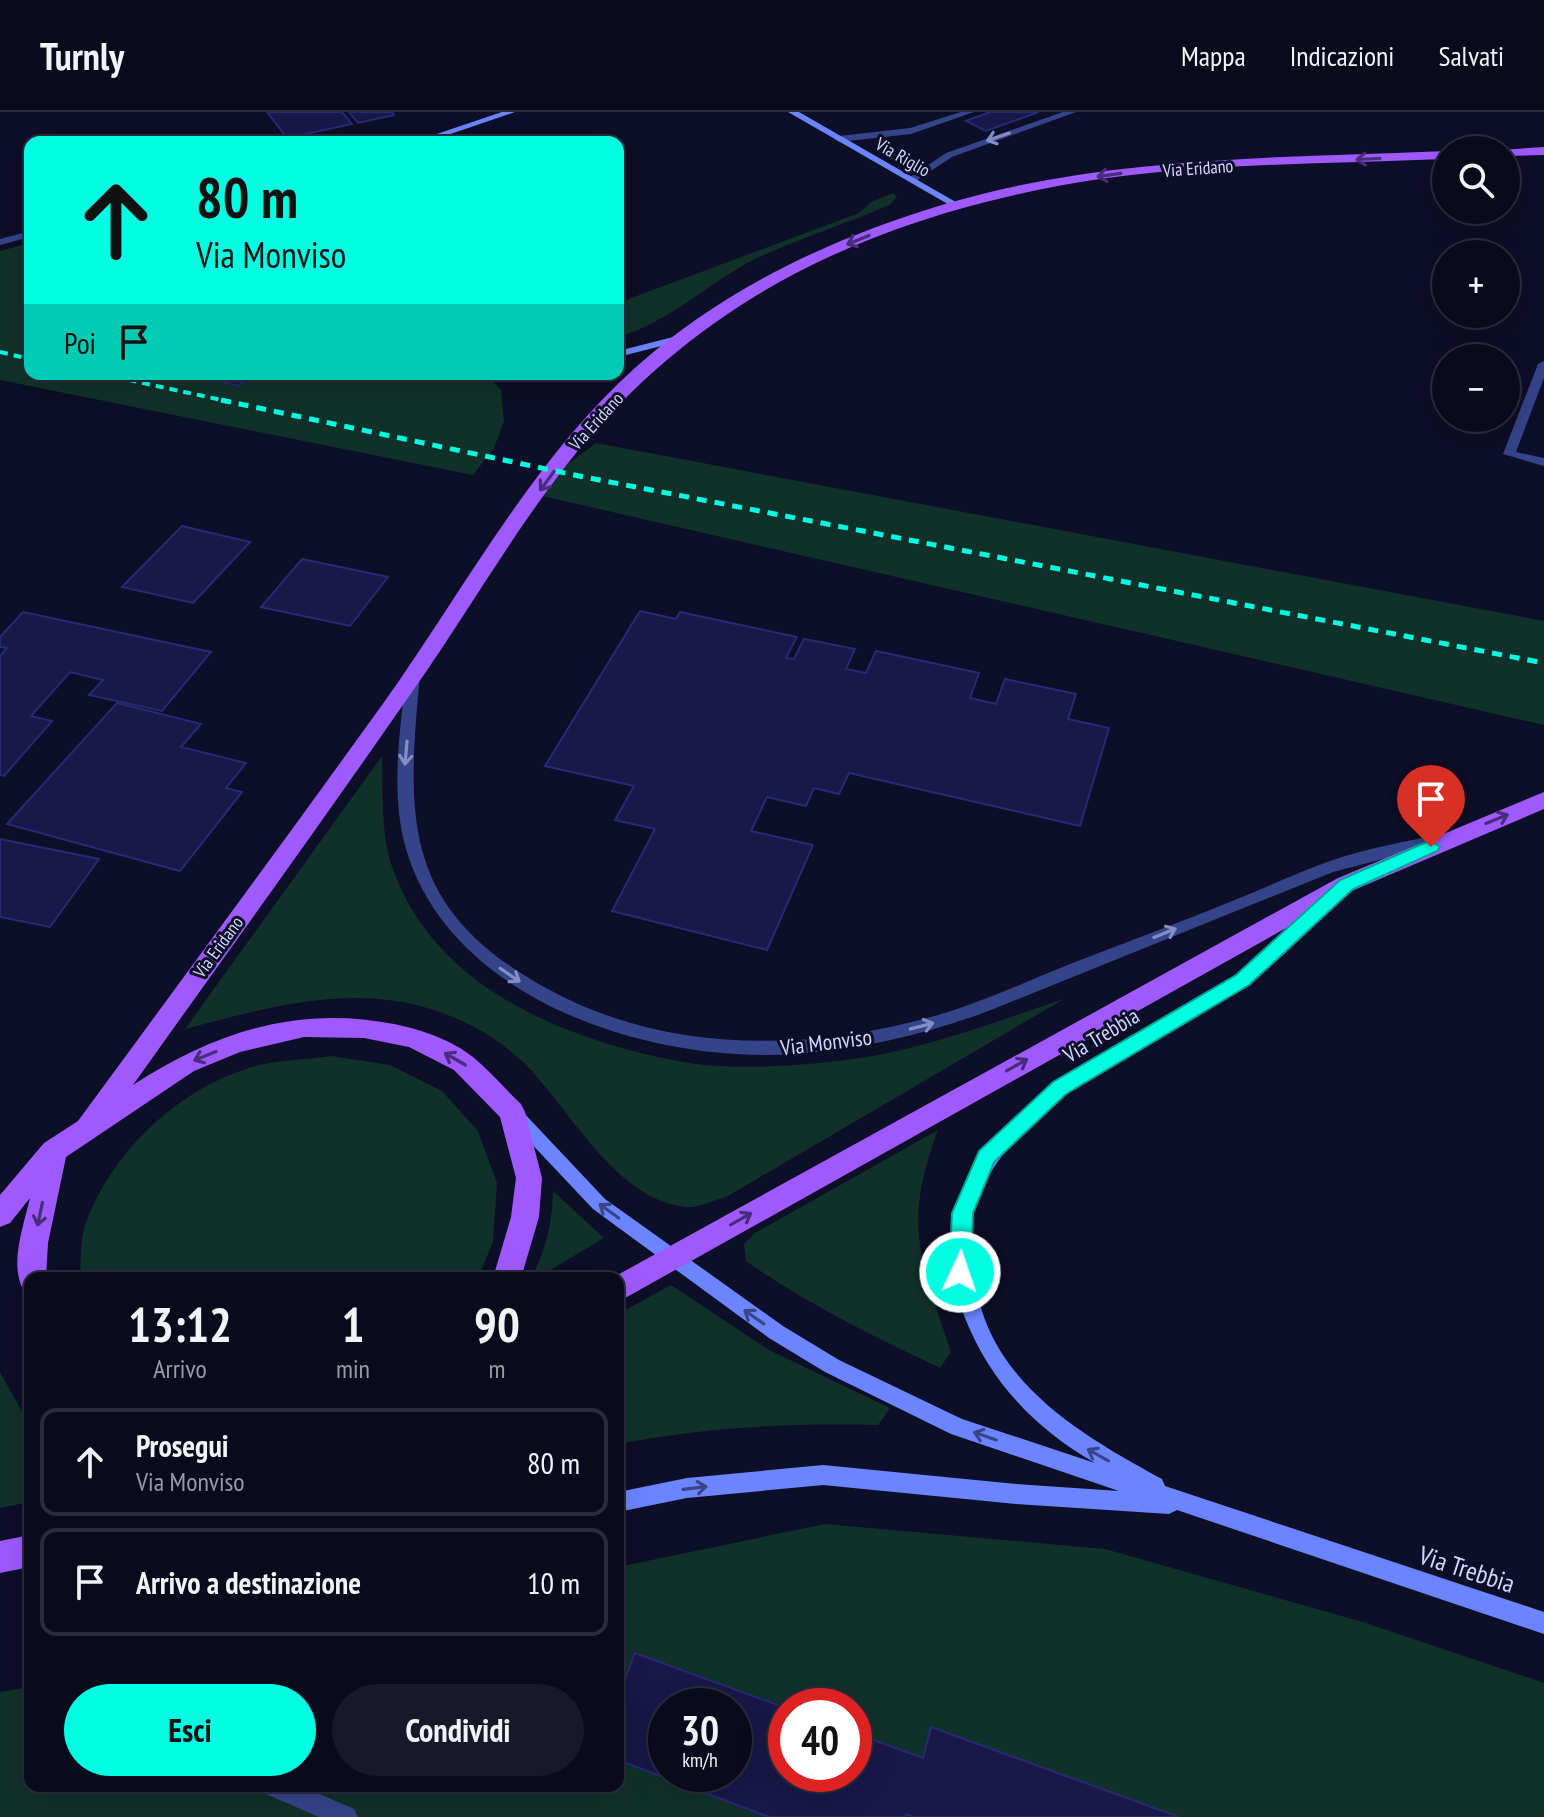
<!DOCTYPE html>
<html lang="it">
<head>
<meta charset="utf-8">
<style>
	body { margin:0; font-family:"PT Sans Narrow",sans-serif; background:#18182a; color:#f1f3f6; height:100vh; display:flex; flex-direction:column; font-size:30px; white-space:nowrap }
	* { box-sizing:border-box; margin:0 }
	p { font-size:26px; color:#999aa4 }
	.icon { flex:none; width:44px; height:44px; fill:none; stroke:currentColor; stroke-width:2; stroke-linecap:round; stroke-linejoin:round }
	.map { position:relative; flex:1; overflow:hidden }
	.side { position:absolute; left:24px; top:1160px; width:600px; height:520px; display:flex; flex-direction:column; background:#0a0a1d; border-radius:16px; box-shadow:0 8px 32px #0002,0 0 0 2px #2a2b3b }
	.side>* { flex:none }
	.banner { position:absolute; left:24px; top:24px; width:600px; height:244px; border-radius:16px; box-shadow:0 8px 32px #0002,0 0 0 2px #2a2b3b; background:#00fee2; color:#111; overflow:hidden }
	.tools { position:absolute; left:1432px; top:24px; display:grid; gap:16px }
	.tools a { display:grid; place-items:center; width:88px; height:88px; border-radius:50%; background:#0a0a1d; box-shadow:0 8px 32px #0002,0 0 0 2px #2a2b3b; font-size:40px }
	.speed { position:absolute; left:648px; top:1576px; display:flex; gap:16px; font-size:40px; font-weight:700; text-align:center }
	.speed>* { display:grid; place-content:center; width:104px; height:104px; border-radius:50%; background:#0a0a1d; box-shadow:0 8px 32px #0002,0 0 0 2px #2a2b3b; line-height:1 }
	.speed small { font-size:20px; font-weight:400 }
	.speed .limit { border:12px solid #d22; background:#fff; color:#111 }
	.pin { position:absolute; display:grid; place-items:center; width:68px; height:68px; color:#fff; margin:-82px -34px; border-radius:50% 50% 50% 0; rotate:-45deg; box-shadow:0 0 8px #0007 }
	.pin .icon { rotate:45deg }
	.me { position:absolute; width:88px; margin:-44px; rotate:3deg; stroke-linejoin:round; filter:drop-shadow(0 0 6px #0008) }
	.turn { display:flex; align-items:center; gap:28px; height:168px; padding:0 40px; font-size:36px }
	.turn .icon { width:104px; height:104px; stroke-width:2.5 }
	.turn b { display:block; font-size:56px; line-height:68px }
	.then { display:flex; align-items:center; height:76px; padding:0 40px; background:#0003; gap:16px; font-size:30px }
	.eta { display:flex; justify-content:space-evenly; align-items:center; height:136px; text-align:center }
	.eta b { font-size:48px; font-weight:800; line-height:56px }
	.cta { display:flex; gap:16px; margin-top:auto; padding:16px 40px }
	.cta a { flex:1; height:92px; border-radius:48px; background:#00fee2; color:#111; font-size:32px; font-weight:800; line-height:92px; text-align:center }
	.cta a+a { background:#18182a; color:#f1f3f6 }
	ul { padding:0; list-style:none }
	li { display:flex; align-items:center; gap:24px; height:108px; margin:0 16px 12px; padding:0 24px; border:4px solid #2a2b3b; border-radius:16px }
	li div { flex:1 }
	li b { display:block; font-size:30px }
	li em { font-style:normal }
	header { display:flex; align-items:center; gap:48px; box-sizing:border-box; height:112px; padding:0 40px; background:#0a0a1d; border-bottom:2px solid #2a2b3b }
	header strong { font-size:38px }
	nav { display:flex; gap:44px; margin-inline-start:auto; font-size:28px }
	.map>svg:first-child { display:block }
</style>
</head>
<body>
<header>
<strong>Turnly</strong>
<nav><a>Mappa</a><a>Indicazioni</a><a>Salvati</a></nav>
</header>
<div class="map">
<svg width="1544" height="1705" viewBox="0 0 1544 1705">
	<rect width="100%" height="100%" fill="#0d0e27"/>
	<g fill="#103129" fill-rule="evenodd">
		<path d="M893,81L897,85L889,93C846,112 800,126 757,146C710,169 669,211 618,225V191L859,101L871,90Z"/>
		<polygon points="30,131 30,262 477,262 495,271 501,278 504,309 494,336 473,363 0,268 0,139"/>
		<polygon points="596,331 1544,509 1544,613 529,381"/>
		<path d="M382,644C383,678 381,719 391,752C426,856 523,908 622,936C652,944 685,952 717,954C767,956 817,953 867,945C934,934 1000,908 1064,887L726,1085C714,1088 697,1097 685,1095C614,1086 571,998 525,952C503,930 476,914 448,903C361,868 272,894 185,917Z"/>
		<path d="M331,944L390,953L442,979L478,1019L497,1071L493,1130L478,1166H80C81,1151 80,1131 84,1117C110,1038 187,967 269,951C289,948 311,947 331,944Z"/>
		<path d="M938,1018C902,1114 921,1149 951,1240L940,1256C873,1224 807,1192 746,1149L744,1132L755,1121Z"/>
		<path d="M553,1079L604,1126L537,1166H531C547,1136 552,1112 553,1079Z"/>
		<path d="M671,1173L769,1238L890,1296L878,1313C790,1311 705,1315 618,1332V1202Z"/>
		<polygon points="0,1260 30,1314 30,1390 0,1396"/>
		<path d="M825,1412L1105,1437L1366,1511L1544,1571V1705H0V1580L30,1575V1674H618V1455ZM666,1594H734V1662H666ZM786,1594H854V1662H786Z"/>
	</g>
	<g fill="#181849" stroke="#282976" stroke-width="2" fill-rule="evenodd">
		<polygon points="267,0 342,0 352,12 287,26"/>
		<polygon points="349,0 392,0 394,3 358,11"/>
		<polygon points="990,0 1039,0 986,19 966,9"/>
		<polygon points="190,262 251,262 239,274"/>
		<polygon points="182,414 250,430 193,491 122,475"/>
		<polygon points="302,447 388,465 350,514 261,495"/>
		<polygon points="640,499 676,507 680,500 797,525 786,546 794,547 804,527 855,537 846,557 866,561 876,539 979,561 970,586 996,592 1005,567 1076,582 1068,607 1109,616 1080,714 849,661 839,682 814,676 806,694 767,685 751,719 813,733 767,838 612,799 655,717 615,708 634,674 545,654"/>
		<polygon points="23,500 211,540 162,599 89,583 103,568 70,560 31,604 52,609 4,664 0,663 0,544 7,536 0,535 0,525"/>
		<polygon points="117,591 201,612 181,635 246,651 226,676 242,680 180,759 7,712"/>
		<polygon points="0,727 99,747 50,815 0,805"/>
		<path d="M635,1541L786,1596V1662H854V1621L923,1646L931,1615L1179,1705H914L906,1702L905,1705H769L618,1648V1586ZM666,1594H734V1662H666Z"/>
	</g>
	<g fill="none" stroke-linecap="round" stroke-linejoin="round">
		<g fill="#354389" fill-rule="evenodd">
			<polygon points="961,0 974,0 911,22 839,30 834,27 839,24 910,16"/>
			<polygon points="1063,0 1076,0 952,45 914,70 906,68 946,41"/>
			<polygon points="30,119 30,125 0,133 0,127"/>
			<polygon points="1544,249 1544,266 1516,340 1544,346 1544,354 1503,342 1538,252"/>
		</g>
		<g fill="#354389" fill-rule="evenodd">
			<path d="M413,559L420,563C406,709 403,797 546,876C670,945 823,940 954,898C994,885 1032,867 1070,852C1129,829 1189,807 1247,783C1276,771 1304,758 1333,748C1368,736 1405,730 1441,722L1448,727L1441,732L1333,760L996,896C932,921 864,937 796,942C653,952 451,890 406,737C390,681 400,620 406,563Z"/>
			<polygon points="263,1674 301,1674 354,1697 358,1705 319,1705 266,1682"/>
		</g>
		<g fill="#6a85ff" fill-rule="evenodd">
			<polygon points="502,0 515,0 427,30 413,30"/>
			<polygon points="788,0 799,0 961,93 953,95"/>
			<polygon points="681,223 685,224 685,228 618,245 618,239"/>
			<path d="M1335,777L1343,783L1340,787C1310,816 1281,849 1246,873C1153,936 981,997 969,1126C968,1139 973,1155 975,1168C989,1270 1080,1322 1162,1367L1165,1374L1544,1500V1522L1177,1398L1169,1402L1016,1392L823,1373L687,1386L618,1400V1380L687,1366L823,1353L1016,1372L1119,1379L951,1322L825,1260L769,1226L593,1097L510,1009L507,1004L510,999L516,997L522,999L605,1087L783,1214L839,1248L962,1307L1095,1351C1035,1316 991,1271 965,1206C894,1019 1116,944 1235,864C1270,840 1299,808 1330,779Z"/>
		</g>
		<g fill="#9f5aff" fill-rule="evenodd">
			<polygon points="1544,35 1544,43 1506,44 1506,38 1500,38"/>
			<path d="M1446,39V47C1303,53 1155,50 1015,83C838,123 691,200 576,341C516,415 469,499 414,577C322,710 227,841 133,973C214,920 298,893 394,912C420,917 452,928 473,945C490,959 505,977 521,992L525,1000L542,1066L539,1105L521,1166H493L511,1105L516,1066L500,1005L454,958L409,935L364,926L304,925L240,940L194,959L66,1045L48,1131L46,1166H30V1178L22,1175C10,1150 24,1112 30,1086L10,1111L0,1115V1083L44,1031L78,1009C180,870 282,732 382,593C463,480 531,349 636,255C724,176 832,126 945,92C1107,44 1278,46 1446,39Z"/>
			<polygon points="1544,680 1544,697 1354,778 618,1190 618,1166 612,1166 1338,766"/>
			<polygon points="30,1423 30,1455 0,1461 0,1429"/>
		</g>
		<g stroke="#00fee2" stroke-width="4" stroke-dasharray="8 6" stroke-linecap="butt">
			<polyline points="0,240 30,247"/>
			<polyline points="101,262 231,290"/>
		</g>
		<polyline stroke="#00fee2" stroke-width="5" stroke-dasharray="10 8" stroke-linecap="butt" points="221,288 579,364 1544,551"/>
	</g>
	<defs><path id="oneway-shaft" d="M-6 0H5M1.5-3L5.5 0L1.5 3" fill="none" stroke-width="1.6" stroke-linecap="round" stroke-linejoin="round" transform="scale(2)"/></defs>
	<g stroke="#848dc4">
		<use href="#oneway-shaft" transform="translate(998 25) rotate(161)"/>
		<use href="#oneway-shaft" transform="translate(406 641) rotate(95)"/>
		<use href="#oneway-shaft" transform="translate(1165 821) rotate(-22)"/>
		<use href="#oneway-shaft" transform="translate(510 863) rotate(34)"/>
		<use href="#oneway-shaft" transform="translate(922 914) rotate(-14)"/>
	</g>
	<g stroke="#472c7d">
		<use href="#oneway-shaft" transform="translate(1368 47) rotate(177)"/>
		<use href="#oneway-shaft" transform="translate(1109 63) rotate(172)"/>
		<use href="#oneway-shaft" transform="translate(858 128) rotate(158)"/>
		<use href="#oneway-shaft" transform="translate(547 369) rotate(126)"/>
		<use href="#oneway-shaft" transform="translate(1497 707) rotate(-22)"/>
		<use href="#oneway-shaft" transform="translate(205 944) rotate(158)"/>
		<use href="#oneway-shaft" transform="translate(455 947) rotate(-150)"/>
		<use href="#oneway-shaft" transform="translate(1017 953) rotate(-29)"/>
		<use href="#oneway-shaft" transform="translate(40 1102) rotate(102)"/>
		<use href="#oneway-shaft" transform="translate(741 1107) rotate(-29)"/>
	</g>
	<g stroke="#374488">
		<use href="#oneway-shaft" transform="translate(609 1099) rotate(-144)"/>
		<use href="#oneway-shaft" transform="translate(754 1205) rotate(-145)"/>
		<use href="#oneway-shaft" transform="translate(985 1324) rotate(-161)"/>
		<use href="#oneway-shaft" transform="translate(1098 1343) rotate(-151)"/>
		<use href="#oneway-shaft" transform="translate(695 1376) rotate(-7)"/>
	</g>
	<polygon fill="#00fee2" stroke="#00a593" stroke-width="2" points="1431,728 1440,735 1437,739 1353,777 1249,873 1066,982 994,1050 973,1101 971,1160 967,1167 960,1170 953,1167 949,1160 952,1101 979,1039 1053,970 1236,863 1340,768"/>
	<g text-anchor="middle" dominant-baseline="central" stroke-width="6" stroke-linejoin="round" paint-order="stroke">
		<g font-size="18" fill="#d3d7ff" stroke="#0d0e27">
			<text transform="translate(903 45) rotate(30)">Via Riglio</text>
			<text transform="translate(1198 56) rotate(-4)">Via Eridano</text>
			<text transform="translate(596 309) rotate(-48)">Via Eridano</text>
			<text transform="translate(218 835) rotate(-54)">Via Eridano</text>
		</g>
		<g font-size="22" fill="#d3d7ff" stroke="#0d0e27">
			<text transform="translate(1101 923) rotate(-31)">Via Trebbia</text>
			<text transform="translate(826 930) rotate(-7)">Via Monviso</text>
		</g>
		<g font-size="26" fill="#d3d7ff" stroke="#0d0e27">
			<text transform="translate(1467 1457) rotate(18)">Via Trebbia</text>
		</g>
	</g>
</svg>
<div class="tools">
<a><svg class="icon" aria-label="search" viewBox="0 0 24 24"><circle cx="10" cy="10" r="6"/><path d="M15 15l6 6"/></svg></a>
<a>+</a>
<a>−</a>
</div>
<div class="speed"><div>30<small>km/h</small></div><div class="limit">40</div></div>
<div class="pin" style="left:1431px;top:735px;background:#d93025"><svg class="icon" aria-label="arrive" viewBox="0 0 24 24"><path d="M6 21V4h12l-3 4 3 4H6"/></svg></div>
<svg class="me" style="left:960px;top:1160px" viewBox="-20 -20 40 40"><circle r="17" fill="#00fee2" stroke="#fff" stroke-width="3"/><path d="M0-11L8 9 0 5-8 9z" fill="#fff"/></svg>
<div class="banner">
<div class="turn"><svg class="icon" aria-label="ahead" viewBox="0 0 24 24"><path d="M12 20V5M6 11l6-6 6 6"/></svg><div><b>80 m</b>Via Monviso</div></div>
<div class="then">Poi<svg class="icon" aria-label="arrive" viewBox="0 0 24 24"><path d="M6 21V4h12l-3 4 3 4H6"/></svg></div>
</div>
<section class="side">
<div class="eta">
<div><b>13:12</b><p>Arrivo</p></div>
<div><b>1</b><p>min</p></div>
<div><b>90</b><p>m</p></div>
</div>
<ul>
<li><svg class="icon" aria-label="ahead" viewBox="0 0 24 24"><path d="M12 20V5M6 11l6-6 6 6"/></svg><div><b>Prosegui</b><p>Via Monviso</p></div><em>80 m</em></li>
<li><svg class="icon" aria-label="arrive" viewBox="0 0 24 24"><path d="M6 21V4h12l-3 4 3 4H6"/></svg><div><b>Arrivo a destinazione</b></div><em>10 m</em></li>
</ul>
<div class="cta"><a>Esci</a><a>Condividi</a></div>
</section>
</div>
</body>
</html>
